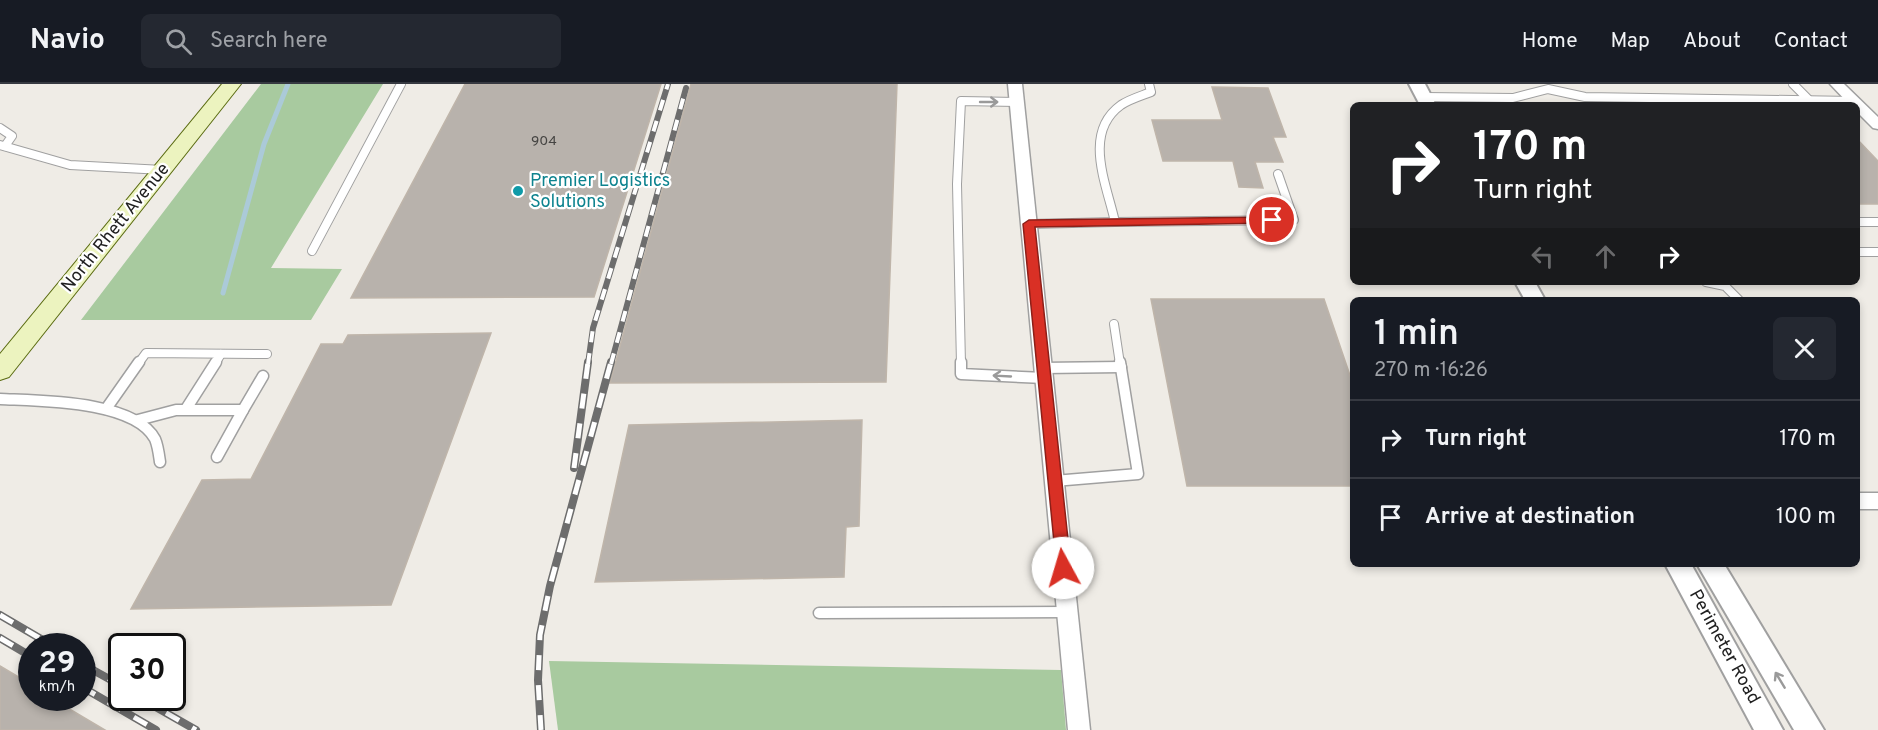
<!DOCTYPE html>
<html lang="en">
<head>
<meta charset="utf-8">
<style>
	body { margin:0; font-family:Overpass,sans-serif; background:#242831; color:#f1f3f6; height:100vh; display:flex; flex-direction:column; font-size:22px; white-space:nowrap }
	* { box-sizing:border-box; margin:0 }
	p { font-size:20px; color:#9ea1a6 }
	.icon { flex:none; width:33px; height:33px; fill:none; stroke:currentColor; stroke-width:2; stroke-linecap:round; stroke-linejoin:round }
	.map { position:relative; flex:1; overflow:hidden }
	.drawer { position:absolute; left:1350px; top:213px; width:510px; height:270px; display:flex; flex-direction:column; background:#171b24; border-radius:9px; box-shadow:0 3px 9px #0003 }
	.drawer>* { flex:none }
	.guide { position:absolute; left:1350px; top:18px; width:510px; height:183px; border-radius:9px; box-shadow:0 3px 9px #0003; background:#202124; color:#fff; overflow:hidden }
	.speed { position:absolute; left:18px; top:549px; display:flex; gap:12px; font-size:30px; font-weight:700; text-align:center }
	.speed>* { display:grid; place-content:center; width:78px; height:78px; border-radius:50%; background:#171b24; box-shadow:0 3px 9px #0003; line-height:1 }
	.speed small { font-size:15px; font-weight:400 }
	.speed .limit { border:3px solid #111; border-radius:9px; background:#fff; color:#111 }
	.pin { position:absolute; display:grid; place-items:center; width:51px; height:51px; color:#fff; margin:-26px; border:3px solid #fff; border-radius:50%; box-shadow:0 2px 6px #0007 }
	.me { position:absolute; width:66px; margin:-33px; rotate:354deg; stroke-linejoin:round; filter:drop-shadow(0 0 4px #0008) }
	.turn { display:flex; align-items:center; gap:21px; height:126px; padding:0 24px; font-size:27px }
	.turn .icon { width:78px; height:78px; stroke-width:2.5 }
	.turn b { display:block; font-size:42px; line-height:51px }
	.lanes { display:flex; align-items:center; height:57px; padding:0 24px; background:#0003; justify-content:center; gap:30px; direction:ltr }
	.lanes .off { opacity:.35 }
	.round { display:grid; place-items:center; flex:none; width:63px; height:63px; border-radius:9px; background:#242831 }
	.headline { display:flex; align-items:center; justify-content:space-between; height:102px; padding:0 24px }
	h1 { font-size:36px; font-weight:600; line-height:45px }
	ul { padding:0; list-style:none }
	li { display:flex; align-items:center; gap:18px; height:78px; padding:0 24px; border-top:2px solid #363941 }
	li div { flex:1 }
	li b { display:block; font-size:22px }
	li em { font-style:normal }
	header { display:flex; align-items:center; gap:36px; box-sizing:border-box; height:84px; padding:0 30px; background:#171b24; border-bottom:2px solid #363941 }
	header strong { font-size:28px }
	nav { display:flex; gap:33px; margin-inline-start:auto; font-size:21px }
	.search { width:420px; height:54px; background:#242831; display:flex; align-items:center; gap:15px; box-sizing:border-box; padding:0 21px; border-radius:9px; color:#9ea1a6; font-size:22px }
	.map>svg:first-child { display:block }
</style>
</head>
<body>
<header>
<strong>Navio</strong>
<div class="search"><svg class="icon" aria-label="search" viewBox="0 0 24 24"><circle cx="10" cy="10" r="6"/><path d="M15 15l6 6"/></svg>Search here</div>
<nav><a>Home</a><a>Map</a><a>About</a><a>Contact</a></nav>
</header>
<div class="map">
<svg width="1878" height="646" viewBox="0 0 1878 646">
	<rect width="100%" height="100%" fill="#efece6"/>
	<g fill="#a8ca9f">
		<polygon points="261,0 383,0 271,184 342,185 311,236 81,236"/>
		<polygon points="549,577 1061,586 1066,646 558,646"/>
	</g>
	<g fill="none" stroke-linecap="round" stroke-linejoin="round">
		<polyline stroke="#abcad8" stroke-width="5" points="223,209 264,60 288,0"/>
	</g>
	<g fill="#b8b2ac" stroke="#bfb5aa" stroke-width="1.5">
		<polygon points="465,0 661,0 594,213 351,214"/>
		<polygon points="691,0 897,0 886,298 610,299"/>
		<polygon points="1212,3 1268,4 1286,53 1273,53 1283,78 1255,78 1263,104 1239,103 1233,77 1163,77 1152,36 1222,36"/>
		<polygon points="1857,55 1878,77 1878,120 1857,120"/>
		<polygon points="1151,215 1324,215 1353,300 1353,402 1187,402"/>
		<polygon points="491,249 391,521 131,525 202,396 251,395 321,260 343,260 348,251"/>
		<polygon points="862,336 859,442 846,443 844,493 595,498 629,341"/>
		<polygon points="0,582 32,601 32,614 51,614 105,646 0,646"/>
	</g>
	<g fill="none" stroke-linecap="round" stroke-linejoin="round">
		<g stroke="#a0a0a0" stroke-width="10">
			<g id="service-far1">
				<polyline points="1793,0 1808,15"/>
				<polyline points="1424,13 1513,14 1548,5 1585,13 1854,17"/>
				<polyline points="0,44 12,52 5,62"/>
				<polyline points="0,61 70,81 163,86"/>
				<polyline points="1115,138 1294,136 1278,90"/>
				<polyline points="1857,138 1878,138"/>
				<path d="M1029,140L1115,138C1107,101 1082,49 1121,21C1130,15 1141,12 1151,8L1149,0"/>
				<polyline points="312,167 401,0"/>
				<polyline points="1857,168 1878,168"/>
				<polyline points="1706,198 1725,202 1739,216"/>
				<polyline points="1114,240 1120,280"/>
				<polyline points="138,280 146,269 267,270"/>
				<polyline points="215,280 221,270"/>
				<polyline points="961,280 957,100 961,17 1017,18"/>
			</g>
		</g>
		<g stroke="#a0a0a0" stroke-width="13">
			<g id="service">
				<polyline points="961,278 961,290 1044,294"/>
				<polyline points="1043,284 1121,283"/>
				<path d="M0,315C39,317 134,316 155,355C158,362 159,371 160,378"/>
				<polyline points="106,325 139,278"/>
				<polyline points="186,325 216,278"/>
				<polyline points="243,326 263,292"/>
				<polyline points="138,336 176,326 243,326 217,373"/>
				<polyline points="1054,397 1138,390 1120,278"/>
				<polyline points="819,529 1067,528"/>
			</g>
		</g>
		<g stroke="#a0a0a0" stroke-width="3">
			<g id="minor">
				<polygon points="1008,0 1022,0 1090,646 1068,646"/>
				<polygon points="1830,0 1844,0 1878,33 1878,45 1873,44 1857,28 1857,21 1850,21"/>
				<rect x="1857" y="409" width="21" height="16"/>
			</g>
		</g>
		<g stroke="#a0a0a0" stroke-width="4">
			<g id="tertiary">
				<polygon points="1409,0 1425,0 1436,21 1420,21"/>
				<polygon points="1515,198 1535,198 1545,216 1525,216"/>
				<polygon points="1665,480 1691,480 1783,646 1754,646"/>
				<polygon points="1697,480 1724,480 1824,646 1794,646"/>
			</g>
		</g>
		<g stroke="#5a6b10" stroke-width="2">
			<polygon id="secondary" points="222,0 241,0 9,293 0,296 0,270"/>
		</g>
		<use href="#service-far1" stroke="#fff" stroke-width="8"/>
		<use href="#service" stroke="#fff" stroke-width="10"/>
		<use href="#minor" fill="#fff" fill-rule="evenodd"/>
		<use href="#tertiary" fill="#fff" fill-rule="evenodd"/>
		<use href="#secondary" fill="#ecf3bf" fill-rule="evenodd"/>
		<g stroke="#6d6d6d" stroke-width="6">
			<g id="rail-far1">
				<polyline points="588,280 593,244 668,0"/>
				<polyline points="611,280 686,4"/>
			</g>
		</g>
		<g stroke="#6d6d6d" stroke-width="8">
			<g id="rail">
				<polyline points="574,384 588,278"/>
				<polyline points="0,531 53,562"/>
				<polyline points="0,554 32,573"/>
				<polyline points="82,580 122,602"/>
				<polyline points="82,603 156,646"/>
				<polyline points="140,614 196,646"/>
				<polyline points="541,646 538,596 540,551 550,502 611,278"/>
			</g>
		</g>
		<use href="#rail-far1" stroke="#fff" stroke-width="4" stroke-dasharray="11" stroke-linecap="butt"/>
		<use href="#rail" stroke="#fff" stroke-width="5" stroke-dasharray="15" stroke-linecap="butt"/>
	</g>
	<defs><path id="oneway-shaft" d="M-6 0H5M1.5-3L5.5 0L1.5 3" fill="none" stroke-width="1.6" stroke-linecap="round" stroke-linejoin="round" transform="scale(1.5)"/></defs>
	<g stroke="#9a9a9a">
		<use href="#oneway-shaft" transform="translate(989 18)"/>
		<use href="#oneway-shaft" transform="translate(1002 292) rotate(-177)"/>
		<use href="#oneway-shaft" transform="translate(1780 596) rotate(-121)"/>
	</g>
	<polygon fill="#d93025" stroke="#8d1f18" stroke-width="1.5" points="1272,133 1278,136 1276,139 1035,143 1071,484 1068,489 1063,491 1057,489 1023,140 1029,136"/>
	<circle fill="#0f9aa8" stroke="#fff" stroke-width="2" cx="518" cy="107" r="6"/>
	<g text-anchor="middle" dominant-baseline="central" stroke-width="4.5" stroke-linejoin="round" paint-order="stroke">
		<g font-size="14" fill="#454442">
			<text x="544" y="57">904</text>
		</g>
		<g font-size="18" fill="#0d838f" stroke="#fff" text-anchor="start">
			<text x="530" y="97">Premier Logistics<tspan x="530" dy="21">Solutions</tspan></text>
		</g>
		<g font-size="18" fill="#1f1f1f" stroke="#fff">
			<text transform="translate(116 144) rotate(-51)">North Rhett Avenue</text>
			<text transform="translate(1724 563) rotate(61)">Perimeter Road</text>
		</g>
	</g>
</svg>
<div class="speed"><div>29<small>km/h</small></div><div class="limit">30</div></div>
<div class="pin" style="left:1272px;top:136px;background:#d93025"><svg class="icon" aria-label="arrive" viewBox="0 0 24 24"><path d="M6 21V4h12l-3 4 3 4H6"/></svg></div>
<svg class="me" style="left:1063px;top:484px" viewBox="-20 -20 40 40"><circle r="19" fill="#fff"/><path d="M0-13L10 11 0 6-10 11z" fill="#d93025"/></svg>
<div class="guide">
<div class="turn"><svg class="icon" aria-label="right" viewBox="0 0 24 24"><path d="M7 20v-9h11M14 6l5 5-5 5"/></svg><div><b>170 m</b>Turn right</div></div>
<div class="lanes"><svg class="icon off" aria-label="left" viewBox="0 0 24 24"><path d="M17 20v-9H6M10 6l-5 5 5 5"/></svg><svg class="icon off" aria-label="ahead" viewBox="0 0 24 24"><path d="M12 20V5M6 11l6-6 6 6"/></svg><svg class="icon" aria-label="right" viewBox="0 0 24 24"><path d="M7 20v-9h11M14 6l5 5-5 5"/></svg></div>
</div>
<section class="drawer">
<div class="headline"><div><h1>1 min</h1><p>270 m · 16:26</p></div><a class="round"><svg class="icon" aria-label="close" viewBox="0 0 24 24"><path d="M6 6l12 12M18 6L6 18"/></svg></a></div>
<ul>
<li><svg class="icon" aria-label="right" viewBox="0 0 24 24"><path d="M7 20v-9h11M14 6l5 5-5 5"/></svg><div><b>Turn right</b></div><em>170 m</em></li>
<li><svg class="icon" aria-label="arrive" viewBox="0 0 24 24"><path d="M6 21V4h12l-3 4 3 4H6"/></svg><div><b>Arrive at destination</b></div><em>100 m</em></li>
</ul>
</section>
</div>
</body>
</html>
